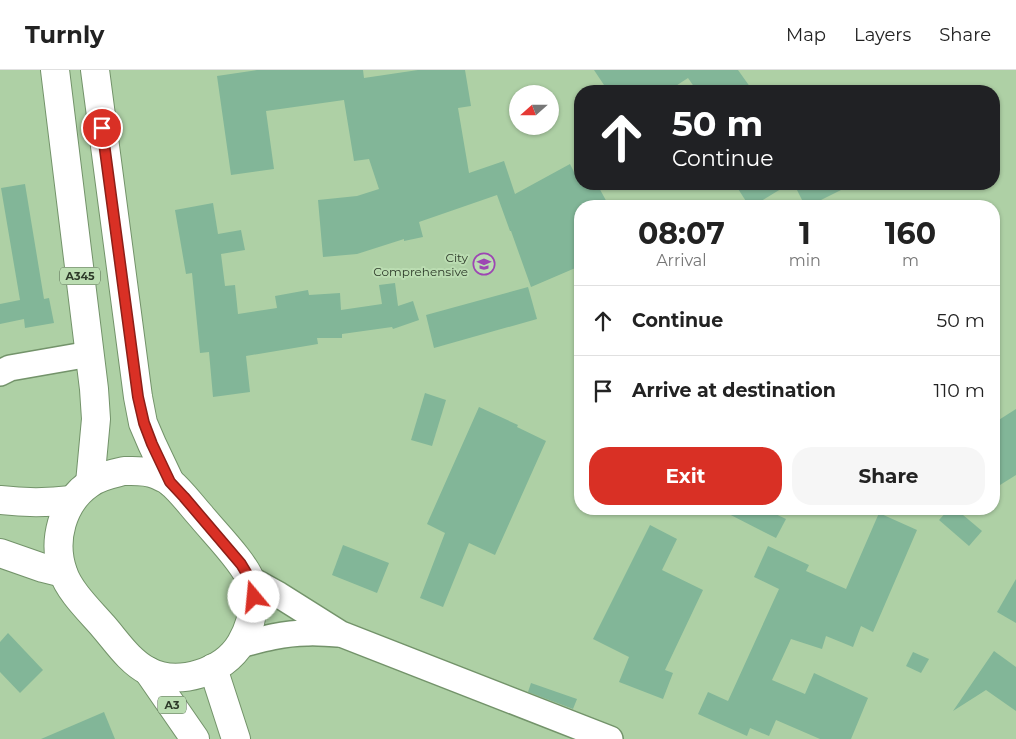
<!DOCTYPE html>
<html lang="en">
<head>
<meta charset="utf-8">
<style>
	body { margin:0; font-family:Montserrat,sans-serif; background:#f6f6f6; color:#222; height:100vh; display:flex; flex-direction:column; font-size:19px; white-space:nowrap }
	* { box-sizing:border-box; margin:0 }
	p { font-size:16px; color:#767676 }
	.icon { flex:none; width:28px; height:28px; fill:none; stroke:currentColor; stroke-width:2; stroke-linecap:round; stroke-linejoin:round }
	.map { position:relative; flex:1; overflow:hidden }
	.drawer { position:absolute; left:574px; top:130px; width:426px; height:315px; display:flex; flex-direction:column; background:#fff; border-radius:20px; box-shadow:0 1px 4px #0004 }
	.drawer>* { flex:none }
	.guide { position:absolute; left:574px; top:15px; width:426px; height:105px; border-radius:20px; box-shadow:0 1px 4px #0004; background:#202124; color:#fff; overflow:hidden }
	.needle { width:32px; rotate:249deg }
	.tools { position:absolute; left:509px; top:15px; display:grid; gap:10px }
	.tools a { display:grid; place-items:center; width:50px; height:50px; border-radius:50%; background:#fff; box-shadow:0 1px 4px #0004; font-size:25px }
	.pin { position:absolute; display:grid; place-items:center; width:42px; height:42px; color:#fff; margin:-21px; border:2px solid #fff; border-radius:50%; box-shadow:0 1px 5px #0007 }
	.me { position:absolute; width:55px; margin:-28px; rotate:343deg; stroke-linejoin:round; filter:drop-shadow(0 0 4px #0008) }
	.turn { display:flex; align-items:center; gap:18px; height:105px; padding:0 15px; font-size:22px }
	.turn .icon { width:65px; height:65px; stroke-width:2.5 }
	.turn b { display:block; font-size:35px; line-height:42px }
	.eta { display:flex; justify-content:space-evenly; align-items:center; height:85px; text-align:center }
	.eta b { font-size:30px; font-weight:700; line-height:35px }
	.primary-button { display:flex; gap:10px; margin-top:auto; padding:10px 15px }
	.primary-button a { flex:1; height:58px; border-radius:20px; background:#d93025; color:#fff; font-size:20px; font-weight:700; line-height:58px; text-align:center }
	.primary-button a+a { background:#f6f6f6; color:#222 }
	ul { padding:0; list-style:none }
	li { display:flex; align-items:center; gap:15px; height:70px; padding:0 15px; border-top:1px solid #e0e0e0 }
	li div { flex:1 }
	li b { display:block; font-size:19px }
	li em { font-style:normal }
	header { display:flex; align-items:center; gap:30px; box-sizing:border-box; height:70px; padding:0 25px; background:#fff; border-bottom:1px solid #e0e0e0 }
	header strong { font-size:24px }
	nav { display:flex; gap:28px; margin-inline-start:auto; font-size:18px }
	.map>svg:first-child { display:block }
</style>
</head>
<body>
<header>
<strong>Turnly</strong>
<nav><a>Map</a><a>Layers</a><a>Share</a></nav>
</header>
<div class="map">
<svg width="1016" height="669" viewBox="0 0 1016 669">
	<rect width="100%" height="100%" fill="#aed0a5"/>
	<g fill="#82b698">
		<polygon points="257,0 363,0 364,8 418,0 465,0 471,36 458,38 469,103 504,91 515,124 570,94 580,114 597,114 609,136 580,136 580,196 531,217 511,161 510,161 497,125 419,152 423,167 404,171 404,169 357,184 323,187 318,130 357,126 379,119 369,89 354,91 344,30 266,41 274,99 231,105 217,6"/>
		<polygon points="594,0 738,0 753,21 697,21 688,8 668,21 608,21"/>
		<polygon points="25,114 44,229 49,228 54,253 25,258 24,249 0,254 0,234 20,230 1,118"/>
		<polygon points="735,114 789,114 753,136 749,136"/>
		<polygon points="794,114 853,114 809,136 805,136"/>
		<polygon points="213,133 218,164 241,160 245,180 221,184 225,216 235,215 238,244 277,238 275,226 308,220 309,225 340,223 341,240 382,234 379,215 395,213 398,236 413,231 419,250 393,259 392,257 342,264 342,268 317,268 318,274 246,286 250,322 213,327 209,282 200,283 192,203 186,204 175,140"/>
		<polygon points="528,217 537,249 434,278 426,245"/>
		<polygon points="425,323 446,330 432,376 411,370"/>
		<polygon points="479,337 518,355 517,357 546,371 495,485 469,473 443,537 420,528 445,463 427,454"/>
		<polygon points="1016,339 1016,405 1000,415 994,404 994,353"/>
		<polygon points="719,439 765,439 786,449 776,468"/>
		<polygon points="949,439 956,439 982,461 969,476 939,450"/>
		<polygon points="879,443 917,460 873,562 861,556 853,577 826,566 822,579 791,569 772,610 805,624 814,603 868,628 851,669 820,669 776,650 769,666 750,658 747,666 698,644 708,622 728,631 779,519 754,507 768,476 809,495 806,501 846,519"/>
		<polygon points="650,455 677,469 662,500 703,520 665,600 673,603 663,629 619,612 629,587 593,569"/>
		<polygon points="343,475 389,493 377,523 332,505"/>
		<polygon points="1016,509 1016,553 997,542"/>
		<polygon points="8,563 43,600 20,623 0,602 0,572"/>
		<polygon points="994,581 1016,597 1016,641 986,620 953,641"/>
		<polygon points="913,582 929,589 921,603 906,596"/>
		<polygon points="531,613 577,629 573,639 528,622"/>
		<polygon points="104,642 115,669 41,669"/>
	</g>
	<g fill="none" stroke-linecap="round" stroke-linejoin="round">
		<g stroke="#73936a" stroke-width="28">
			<g id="minor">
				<polyline points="0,303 10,298 90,284"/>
				<polyline points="250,509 279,525 341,564 610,669"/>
				<path d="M240,575C262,569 284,563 307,563C317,562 328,564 339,564"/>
			</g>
		</g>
		<g stroke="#73936a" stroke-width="30">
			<g id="highway">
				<polyline points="55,0 94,319 96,349 90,413"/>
				<polyline points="95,0 138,327 143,353 152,374 170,412"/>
				<path d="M124,401C135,401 147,400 157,405C161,407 167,409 170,412C182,422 191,435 201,446C213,461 246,494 251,512C256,533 252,554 241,573C224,602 178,617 148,601C129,591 117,572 103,556C90,541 69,521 63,502C52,471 62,433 89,414C99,406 112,404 124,401Z"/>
				<path d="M0,430C25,433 47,433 72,430"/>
				<polyline points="0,483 43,498 63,503"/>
				<polyline points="213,598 236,669"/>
				<polyline points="148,601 195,669"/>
			</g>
		</g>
		<use href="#minor" stroke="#fff" stroke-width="25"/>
		<use href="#highway" stroke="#fff" stroke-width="28"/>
	</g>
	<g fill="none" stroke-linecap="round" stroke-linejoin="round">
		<g stroke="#8d1f18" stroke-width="12">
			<polyline id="route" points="102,58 138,327 144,353 152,374 170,412 184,427 241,494 250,509 254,527"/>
		</g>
		<use href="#route" stroke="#d93025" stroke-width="9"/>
	</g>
	<defs>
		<g id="school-ring" transform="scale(1.125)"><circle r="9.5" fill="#bbddb2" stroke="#9d46b3" stroke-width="1.5"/><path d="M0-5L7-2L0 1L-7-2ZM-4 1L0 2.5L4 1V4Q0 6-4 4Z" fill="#9d46b3"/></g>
	</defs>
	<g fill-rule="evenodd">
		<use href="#school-ring" x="484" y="194"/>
	</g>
	<g text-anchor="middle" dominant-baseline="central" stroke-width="4" stroke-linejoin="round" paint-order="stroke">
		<g fill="#bbddb2" stroke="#586c53" stroke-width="1">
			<rect x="60" y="197.5" width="40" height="17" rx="4"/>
			<rect x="158" y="626.5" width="28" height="17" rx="4"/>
		</g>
		<g font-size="11" font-weight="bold" fill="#2e3b2a">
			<text x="80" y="206">A345</text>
			<text x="172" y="635">A3</text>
		</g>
		<g font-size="12" fill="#2e3b2a" stroke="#bbddb2" text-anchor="end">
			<text x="468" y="187">City<tspan x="468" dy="14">Comprehensive</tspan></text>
		</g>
	</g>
</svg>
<div class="tools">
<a><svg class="needle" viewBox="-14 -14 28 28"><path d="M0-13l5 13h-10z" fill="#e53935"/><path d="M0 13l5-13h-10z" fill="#767676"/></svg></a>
</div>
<div class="pin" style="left:102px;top:58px;background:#d93025"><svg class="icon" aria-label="arrive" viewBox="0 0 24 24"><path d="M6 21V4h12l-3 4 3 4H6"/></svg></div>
<svg class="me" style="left:254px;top:527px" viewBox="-20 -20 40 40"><circle r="19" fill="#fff"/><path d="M0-13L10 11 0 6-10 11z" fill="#d93025"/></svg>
<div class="guide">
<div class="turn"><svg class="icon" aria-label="ahead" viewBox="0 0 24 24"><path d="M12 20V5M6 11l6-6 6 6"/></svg><div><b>50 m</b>Continue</div></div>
</div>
<section class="drawer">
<div class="eta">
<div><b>08:07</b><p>Arrival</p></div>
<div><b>1</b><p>min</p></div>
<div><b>160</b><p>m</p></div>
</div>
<ul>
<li><svg class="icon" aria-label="ahead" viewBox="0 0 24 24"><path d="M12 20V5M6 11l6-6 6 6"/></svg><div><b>Continue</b></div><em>50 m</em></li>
<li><svg class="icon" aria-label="arrive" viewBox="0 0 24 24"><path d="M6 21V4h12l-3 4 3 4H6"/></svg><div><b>Arrive at destination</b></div><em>110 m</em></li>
</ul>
<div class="primary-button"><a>Exit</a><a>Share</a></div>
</section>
</div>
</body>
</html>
